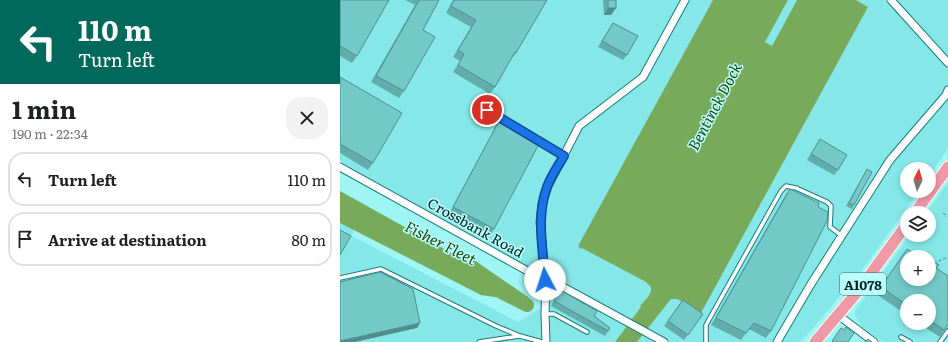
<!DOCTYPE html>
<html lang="en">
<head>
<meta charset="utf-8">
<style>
	body { margin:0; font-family:Literata,serif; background:#f2f2f2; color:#202124; height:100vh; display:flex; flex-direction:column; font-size:15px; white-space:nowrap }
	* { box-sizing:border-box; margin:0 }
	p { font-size:13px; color:#757577 }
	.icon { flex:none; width:22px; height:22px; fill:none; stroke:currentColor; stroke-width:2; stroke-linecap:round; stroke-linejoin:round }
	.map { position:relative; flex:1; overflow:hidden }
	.sheet { display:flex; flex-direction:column; background:#fff; width:340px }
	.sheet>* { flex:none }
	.banner { background:#00695c; color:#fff; overflow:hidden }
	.needle { width:26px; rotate:5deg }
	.tools { position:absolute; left:560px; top:162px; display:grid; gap:8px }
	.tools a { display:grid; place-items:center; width:36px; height:36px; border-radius:50%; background:#fff; box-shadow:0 2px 6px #0003; font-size:20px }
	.pin { position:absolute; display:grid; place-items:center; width:34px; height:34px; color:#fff; margin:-17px; border:2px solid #fff; border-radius:50%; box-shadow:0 1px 4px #0007 }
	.me { position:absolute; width:44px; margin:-22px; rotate:355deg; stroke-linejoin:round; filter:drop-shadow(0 0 3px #0008) }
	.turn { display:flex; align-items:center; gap:14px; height:84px; padding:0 12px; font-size:18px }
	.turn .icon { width:52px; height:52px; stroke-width:2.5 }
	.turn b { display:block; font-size:28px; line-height:34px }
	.round { display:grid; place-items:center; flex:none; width:42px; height:42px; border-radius:16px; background:#f2f2f2 }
	.head { display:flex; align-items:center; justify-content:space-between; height:68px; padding:0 12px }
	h1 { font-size:24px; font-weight:700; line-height:30px }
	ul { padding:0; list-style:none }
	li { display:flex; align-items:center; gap:12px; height:54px; margin:0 8px 6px; padding:0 4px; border:2px solid #e0e0e0; border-radius:16px }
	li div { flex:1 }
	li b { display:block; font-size:15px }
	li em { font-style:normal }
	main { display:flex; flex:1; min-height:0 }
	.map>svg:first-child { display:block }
</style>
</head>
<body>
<main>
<section class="sheet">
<div class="banner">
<div class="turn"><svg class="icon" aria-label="left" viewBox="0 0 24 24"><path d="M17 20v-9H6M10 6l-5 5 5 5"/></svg><div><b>110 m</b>Turn left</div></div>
</div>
<div class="head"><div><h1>1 min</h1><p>190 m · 22:34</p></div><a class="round"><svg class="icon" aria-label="close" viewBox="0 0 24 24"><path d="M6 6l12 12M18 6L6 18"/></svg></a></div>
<ul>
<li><svg class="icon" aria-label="left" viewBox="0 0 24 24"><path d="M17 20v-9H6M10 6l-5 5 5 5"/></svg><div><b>Turn left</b></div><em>110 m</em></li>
<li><svg class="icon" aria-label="arrive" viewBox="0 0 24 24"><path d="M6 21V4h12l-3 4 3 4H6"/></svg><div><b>Arrive at destination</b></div><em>80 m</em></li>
</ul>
</section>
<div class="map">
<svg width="608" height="342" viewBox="0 0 608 342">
	<rect width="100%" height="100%" fill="#9ef5f4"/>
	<g fill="#85e7e7" fill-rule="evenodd">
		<polygon points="0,0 373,0 238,246 306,282 311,287 311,291 308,297 300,306 301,307 275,342 0,342 0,223 14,230 12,236 178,322 201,308 194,270 0,161"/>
		<polygon points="448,0 457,0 432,46 425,42"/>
		<polygon points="516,0 608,0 608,148 589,177 589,169 567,169 567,191 579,191 522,270 461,342 297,342 331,299 336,299 360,312 360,313 361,313 528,7"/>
		<path d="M608,182V338L605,342H543L522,327L515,315V311L570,235H589V213H586ZM567,257H589V279H567ZM567,301H589V323H567Z"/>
	</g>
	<g fill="#77ab5b">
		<polygon points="373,0 448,0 425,42 432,46 457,0 516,0 528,7 361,313 359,313 360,312 337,299 331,299 297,342 275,342 301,307 300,306 307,298 308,297 311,291 311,287 306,282 238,246"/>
		<polygon points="0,191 115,255 118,249 188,297 189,302 141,295 0,223"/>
	</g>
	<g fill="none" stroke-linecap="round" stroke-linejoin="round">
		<polyline stroke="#77ab5b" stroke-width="14" points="163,293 187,305"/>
		<g stroke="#1b7b7c" stroke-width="5.5">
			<g id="lane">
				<polyline points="147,111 223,156"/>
				<polyline points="0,278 41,269 156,326 180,336 202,342"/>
				<polyline points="205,314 214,314 247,332"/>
				<polyline points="561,337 570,342"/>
				<polyline points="139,342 179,336"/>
				<polyline points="366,342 366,325 441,191 446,186 456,188 487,202 491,206 490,227 501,235"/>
				<polyline points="600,342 608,331"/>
			</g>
		</g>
		<g stroke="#1b7b7c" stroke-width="9">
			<g id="street">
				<polyline points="551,0 608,63"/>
				<polyline points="0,167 193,274 225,288 324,342"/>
				<polyline points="498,315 534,342"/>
				<polyline points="206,342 205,314 206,285 200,222 202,204 208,186 239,126 303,77 345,0"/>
				<polyline points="437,342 471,284 550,160 606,95 608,90"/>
			</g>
		</g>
		<g stroke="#fff" stroke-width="13">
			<g id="primary">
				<polyline points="575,213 608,167"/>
				<polyline points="475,342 519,290 567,224"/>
			</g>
		</g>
		<g stroke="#6aa" stroke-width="1.5" stroke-dasharray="3 2" stroke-linecap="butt">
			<polyline points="603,213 608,216"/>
			<polyline points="239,247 243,249"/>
			<polyline points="594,263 608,257"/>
		</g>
		<use href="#lane" stroke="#fff" stroke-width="3.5"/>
		<use href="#street" stroke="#fff" stroke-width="7"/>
		<use href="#primary" stroke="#ed9aa5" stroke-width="11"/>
	</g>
	<g fill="#62adac">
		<polygon points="0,0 17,56 12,63 0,56"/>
		<polygon points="65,0 99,0 83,30 64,91 59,98 31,82 75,5"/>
		<polygon points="113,0 207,0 176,53 171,59 155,87 150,94 113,72 120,61 113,57 131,27 106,13"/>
		<polygon points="263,0 276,0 271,15 264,15"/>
		<polygon points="273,23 287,55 283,60 258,47"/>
		<polygon points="0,77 33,163 28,170 0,153"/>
		<polygon points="159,121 154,229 150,235 110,212 156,126"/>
		<polygon points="480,139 498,170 494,175 467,160"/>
		<polygon points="527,169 514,205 512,209 506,206"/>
		<polygon points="450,189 431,331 426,338 409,329 401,340 371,325 445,196"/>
		<polygon points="567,249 596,268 608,325 600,337 578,323 589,323 589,301 567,301 567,315 536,294"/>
		<polygon points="220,290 270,328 265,336 211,306"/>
		<polygon points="343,300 363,314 344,340 324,326"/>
	</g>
	<g fill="#508d8c">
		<polygon points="268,8 276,8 271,15 264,15"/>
		<polygon points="80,323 77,328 15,342 0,342 0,341"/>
	</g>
	<g fill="#72c9c8" stroke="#508d8c">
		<polygon points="0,0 49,0 17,56 0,46"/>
		<polygon points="79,0 99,0 83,30 95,37 64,91 36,76"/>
		<polygon points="114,0 207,0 176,53 175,52 155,87 118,65 124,54 118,50 136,20 111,6"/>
		<rect x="268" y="0" width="8" height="8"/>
		<polygon points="273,23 298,36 287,55 262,41"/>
		<polygon points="0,77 62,113 33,163 0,144"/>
		<polygon points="159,121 200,142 154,229 113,207"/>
		<polygon points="480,139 507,155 498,170 471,154"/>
		<polygon points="527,169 532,172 514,205 509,203"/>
		<polygon points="450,189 479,203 478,207 488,212 487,221 431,331 414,323 406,333 376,318"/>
		<polygon points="0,230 11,236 0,255"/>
		<polygon points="567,249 580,257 567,257 567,279 589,279 589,259 599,265 596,268 608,276 608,325 604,330 589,320 589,301 567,301 567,305 541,287"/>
		<polygon points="40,272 73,289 80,323 0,341 0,282"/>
		<polygon points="220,290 257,311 254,316 270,328 268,331 214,301"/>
		<polygon points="343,300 363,314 348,335 328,321"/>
		<polygon points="506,327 514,333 508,342 494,342 492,341 501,328 504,330"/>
		<polygon points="528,339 532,342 525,342"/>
	</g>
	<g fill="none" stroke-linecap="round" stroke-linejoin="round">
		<g stroke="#114b97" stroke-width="10">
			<path id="route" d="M147,110L224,156C218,166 211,176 207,187C196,217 203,248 205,280"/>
		</g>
		<use href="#route" stroke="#1a73e8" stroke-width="7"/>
	</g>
	<g text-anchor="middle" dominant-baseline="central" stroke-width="3" stroke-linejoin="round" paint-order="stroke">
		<rect fill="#bbfffe" stroke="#386464" stroke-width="1" x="500" y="273" width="46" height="22" rx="3"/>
		<g font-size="13" font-weight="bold" fill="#022">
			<text x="523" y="284">A1078</text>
		</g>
		<g font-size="14" fill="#022" stroke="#bbfffe">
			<text transform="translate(136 227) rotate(29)">Crossbank Road</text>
		</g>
		<g font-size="15" font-style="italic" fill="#1d3f04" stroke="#bbfffe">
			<text transform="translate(374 106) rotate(-62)">Bentinck Dock</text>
			<text transform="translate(101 242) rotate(27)">Fisher Fleet</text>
		</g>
	</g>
</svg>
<div class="tools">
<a><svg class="needle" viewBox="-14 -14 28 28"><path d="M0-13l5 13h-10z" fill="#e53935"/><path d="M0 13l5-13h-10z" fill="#757577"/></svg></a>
<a><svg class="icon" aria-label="layers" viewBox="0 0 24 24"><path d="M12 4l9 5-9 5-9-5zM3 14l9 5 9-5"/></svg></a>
<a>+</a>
<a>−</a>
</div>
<div class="pin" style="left:147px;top:110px;background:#d93025"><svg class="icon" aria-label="arrive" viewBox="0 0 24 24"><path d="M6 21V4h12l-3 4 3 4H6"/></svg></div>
<svg class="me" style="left:205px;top:280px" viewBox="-20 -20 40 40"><circle r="19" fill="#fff"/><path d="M0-13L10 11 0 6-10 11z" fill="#1a73e8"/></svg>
</div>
</main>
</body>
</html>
